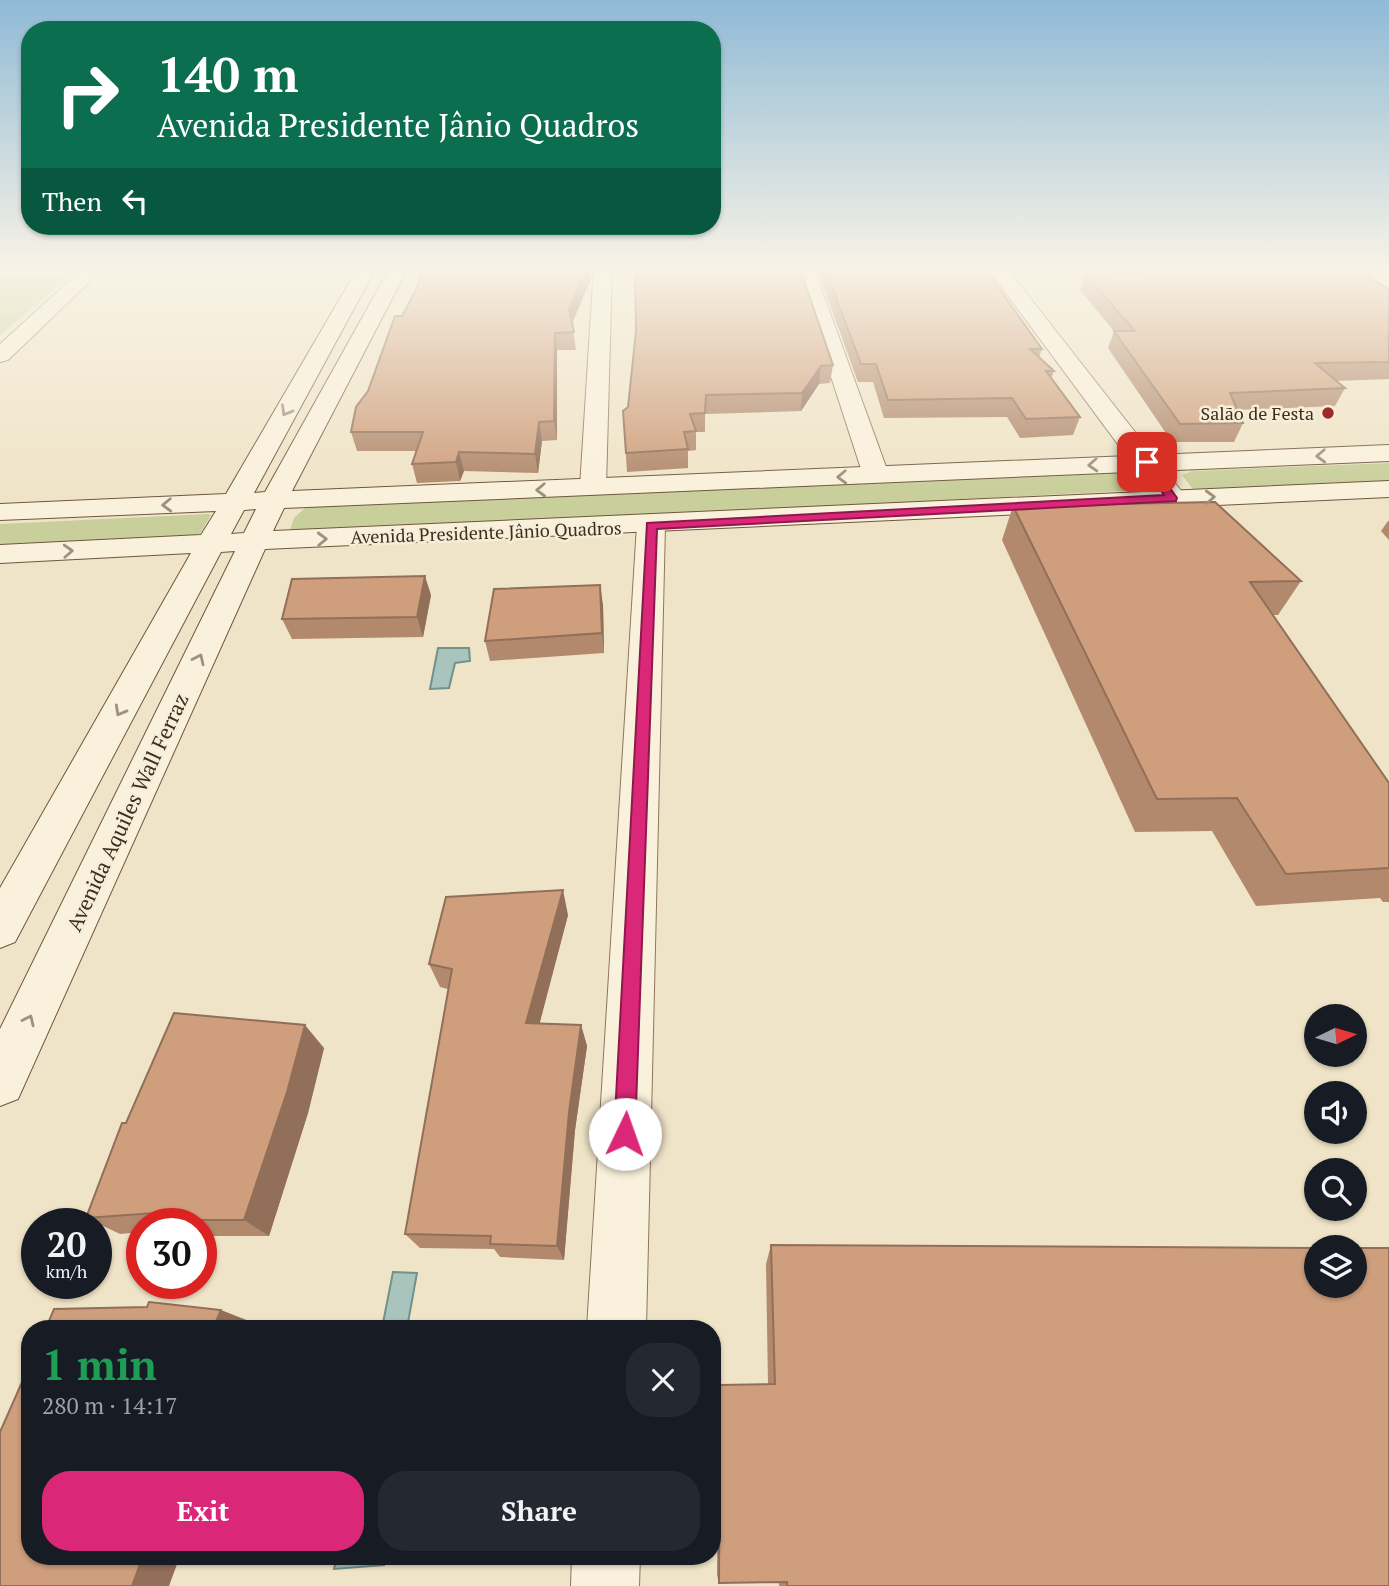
<!DOCTYPE html>
<html lang="en">
<head>
<meta charset="utf-8">
<style>
	body { margin:0; font-family:"PT Serif",serif; background:#242831; color:#f1f3f6; height:100vh; display:flex; flex-direction:column; font-size:26px; white-space:nowrap }
	* { box-sizing:border-box; margin:0 }
	p { font-size:23px; color:#9ea1a6 }
	.icon { flex:none; width:38px; height:38px; fill:none; stroke:currentColor; stroke-width:2; stroke-linecap:round; stroke-linejoin:round }
	.map { position:relative; flex:1; overflow:hidden }
	.side { position:absolute; left:21px; top:1320px; width:700px; height:245px; display:flex; flex-direction:column; background:#171b24; border-radius:28px; box-shadow:0 2px 5px #0004 }
	.side>* { flex:none }
	.banner { position:absolute; left:21px; top:21px; width:700px; height:214px; border-radius:28px; box-shadow:0 2px 5px #0004; background:#0b6e4f; color:#fff; overflow:hidden }
	.needle { width:46px; rotate:85deg }
	.buttons { position:absolute; left:1304px; top:1004px; display:grid; gap:14px }
	.buttons a { display:grid; place-items:center; width:63px; height:63px; border-radius:50%; background:#171b24; box-shadow:0 2px 5px #0004; font-size:35px }
	.speed { position:absolute; left:21px; top:1208px; display:flex; gap:14px; font-size:35px; font-weight:700; text-align:center }
	.speed>* { display:grid; place-content:center; width:91px; height:91px; border-radius:50%; background:#171b24; box-shadow:0 2px 5px #0004; line-height:1 }
	.speed small { font-size:18px; font-weight:400 }
	.speed .limit { border:10px solid #d22; background:#fff; color:#111 }
	.pin { position:absolute; display:grid; place-items:center; width:60px; height:60px; color:#fff; margin:-30px; border-radius:14px; box-shadow:0 4px 10px #0006 }
	.me { position:absolute; width:77px; margin:-38px; rotate:3deg; stroke-linejoin:round; filter:drop-shadow(0 0 5px #0008) }
	.turn { display:flex; align-items:center; gap:24px; height:147px; padding:0 21px; font-size:32px }
	.turn .icon { width:91px; height:91px; stroke-width:2.5 }
	.turn b { display:block; font-size:49px; line-height:60px }
	.then { display:flex; align-items:center; height:66px; padding:0 21px; background:#0003; gap:14px; font-size:26px }
	.round { display:grid; place-items:center; flex:none; width:74px; height:74px; border-radius:28px; background:#242831 }
	.head { display:flex; align-items:center; justify-content:space-between; height:119px; padding:0 21px }
	h1 { font-size:42px; font-weight:800; line-height:52px; color:#1e9e55 }
	.primary-button { display:flex; gap:14px; margin-top:auto; padding:14px 21px }
	.primary-button a { flex:1; height:80px; border-radius:28px; background:#db2777; color:#fff; font-size:28px; font-weight:800; line-height:80px; text-align:center }
	.primary-button a+a { background:#242831; color:#f1f3f6 }
	.map>svg:first-child { display:block }
</style>
</head>
<body>
<div class="map">
<svg width="1389" height="1586" viewBox="0 0 1389 1586">
	<rect width="100%" height="100%" fill="#f0e4c8"/>
	<g fill="#c9cf9b">
		<polygon points="0,266 83,266 0,335"/>
		<polygon points="1389,463 1389,488 1195,492 1182,475 1192,471"/>
		<polygon points="1124,471 1137,474 1147,487 1144,490 291,533 290,530 294,518 306,507"/>
		<polygon points="208,514 211,515 198,537 0,550 0,524"/>
	</g>
	<g fill="#a9c4bc" stroke="#6f938a" stroke-width="2">
		<polygon points="438,648 469,648 470,661 455,663 449,688 430,689"/>
		<polygon points="393,1272 417,1273 407,1328 382,1328"/>
		<polygon points="337,1556 386,1556 384,1565 334,1569"/>
	</g>
	<g fill="none" stroke-linecap="round" stroke-linejoin="round">
		<g stroke="#8d765c" stroke-width="2">
			<g id="street">
				<polygon points="86,266 106,266 8,360 0,362 0,344"/>
				<polygon points="594,266 612,266 606,487 602,493 584,493 580,487"/>
				<polygon points="795,266 813,266 889,475 885,481 867,481 863,475"/>
				<polygon points="986,266 1005,266 1182,492 1186,498 1182,504 1162,504"/>
				<polygon points="651,517 661,519 665,525 646,1328 587,1328 637,525 641,519"/>
				<polygon points="572,1556 640,1556 639,1586 571,1586"/>
			</g>
		</g>
		<g stroke="#6f573f" stroke-width="2">
			<path id="secondary" d="M359,266H377L254,493L265,492L391,266H409L292,491L1389,445V461L284,508L273,531L1389,481V497L265,549L18,1099L0,1106V1029L235,551L221,552L15,942L0,948V888L191,553L0,563V545L201,535L216,511L0,520V504L226,494ZM256,509L244,533L231,534L244,510Z"/>
		</g>
		<use href="#street" fill="#faf1dc" fill-rule="evenodd"/>
		<use href="#secondary" fill="#faf1dc" fill-rule="evenodd"/>
	</g>
	<g fill="#b2896c">
		<polygon points="422,266 591,266 591,279 572,323 576,350 557,350 557,440 542,441 538,473 464,471 460,481 417,483 412,464 417,451 357,451 351,432 402,316 417,288"/>
		<polygon points="816,266 987,266 986,270 1042,349 1039,358 1054,371 1051,379 1080,417 1073,435 1020,438 1007,417 884,418 873,382 858,382"/>
		<polygon points="1163,266 1354,266 1389,290 1389,379 1336,381 1345,388 1335,406 1238,410 1243,423 1234,442 1172,442 1108,348 1114,331 1080,290 1085,274 1169,272"/>
		<polygon points="636,331 833,365 830,383 819,384 801,411 705,414 705,432 696,432 696,450 688,451 688,468 627,472 623,411 628,407"/>
		<polygon points="1013,506 1301,581 1278,615 1273,615 1389,783 1389,902 1383,902 1380,898 1256,906 1212,831 1135,832 1002,540"/>
		<polygon points="1388,521 1389,521 1389,540 1381,531"/>
		<polygon points="431,595 423,637 292,639 282,619"/>
		<polygon points="603,605 604,653 490,661 485,641"/>
		<polygon points="568,915 539,1024 581,1025 587,1046 575,1130 564,1260 500,1257 494,1249 420,1248 405,1234 448,989 440,987 429,964"/>
		<polygon points="324,1048 308,1113 269,1236 207,1236 201,1233 201,1223 142,1223 142,1232 120,1234 86,1218 126,1123"/>
		<polygon points="771,1245 1389,1586 779,1586 779,1582 719,1583 717,1575 718,1394 720,1385 768,1384 766,1264"/>
	</g>
	<g fill="#916f58">
		<polygon points="588,266 591,266 591,279 571,326 569,309"/>
		<polygon points="555,333 557,350 557,440 554,421"/>
		<polygon points="821,366 819,384 801,411 802,393"/>
		<polygon points="539,422 542,441 538,473 535,454"/>
		<polygon points="459,452 464,471 460,481 456,462"/>
		<polygon points="425,576 431,595 423,637 417,617"/>
		<polygon points="600,585 603,605 604,653 602,633"/>
		<polygon points="563,890 568,915 534,1045 526,1023"/>
		<polygon points="305,1025 324,1048 308,1113 269,1236 244,1220"/>
		<polygon points="581,1025 587,1046 575,1130 564,1260 557,1246 569,1112"/>
		<polygon points="221,1310 249,1321 246,1328 213,1328"/>
		<polygon points="143,1556 180,1556 169,1586 132,1586"/>
	</g>
	<g fill="#cf9f7d" stroke="#916f58" stroke-width="2">
		<polygon points="422,266 588,266 569,309 574,332 555,333 554,421 539,422 535,454 459,452 456,462 412,464 423,432 351,432 356,407 368,391 395,316 402,316 417,288"/>
		<polygon points="635,266 799,266 833,365 821,366 802,393 706,395 705,413 690,414 696,431 684,432 688,449 626,453 623,411 628,407 636,331"/>
		<polygon points="824,266 983,266 1042,349 1030,349 1054,371 1046,371 1080,417 1026,419 1012,398 888,400 876,364 861,364"/>
		<polygon points="1186,266 1354,266 1389,290 1389,362 1315,363 1345,388 1230,393 1243,423 1180,424 1114,331 1135,331 1085,274 1192,271"/>
		<polygon points="1215,502 1301,581 1250,582 1389,783 1389,868 1286,874 1237,798 1157,799 1013,506"/>
		<polygon points="425,576 417,617 282,619 292,579"/>
		<polygon points="600,585 602,633 485,641 494,589"/>
		<polygon points="563,890 526,1023 581,1025 569,1112 557,1246 490,1244 491,1236 405,1234 452,969 429,964 446,897"/>
		<polygon points="174,1013 305,1025 287,1092 244,1220 178,1220 182,1211 86,1218 122,1123 126,1123"/>
		<polygon points="771,1245 1316,1248 1316,1286 1354,1286 1354,1248 1389,1248 1389,1586 787,1586 787,1582 719,1583 720,1385 775,1384"/>
		<polygon points="149,1302 221,1310 213,1328 46,1328 54,1309 147,1307"/>
		<polygon points="30,1364 30,1556 143,1556 132,1586 0,1586 0,1432"/>
	</g>
	<defs><path id="oneway-chevron" d="M-2-3.5L2.5 0L-2 3.5" fill="none" stroke-width="1.6" stroke-linecap="round" stroke-linejoin="round" transform="scale(1.75)"/></defs>
	<g stroke="#9c907e">
		<use href="#oneway-chevron" transform="translate(286 411) rotate(120)"/>
		<use href="#oneway-chevron" transform="translate(1321 456) rotate(178)"/>
		<use href="#oneway-chevron" transform="translate(1093 465) rotate(177)"/>
		<use href="#oneway-chevron" transform="translate(842 477) rotate(178)"/>
		<use href="#oneway-chevron" transform="translate(541 490) rotate(178)"/>
		<use href="#oneway-chevron" transform="translate(1210 497) rotate(-2)"/>
		<use href="#oneway-chevron" transform="translate(167 505) rotate(178)"/>
		<use href="#oneway-chevron" transform="translate(322 539) rotate(-2)"/>
		<use href="#oneway-chevron" transform="translate(68 551) rotate(-3)"/>
		<use href="#oneway-chevron" transform="translate(199 659) rotate(-65)"/>
		<use href="#oneway-chevron" transform="translate(120 711) rotate(119)"/>
		<use href="#oneway-chevron" transform="translate(29 1020) rotate(-65)"/>
	</g>
	<linearGradient id="sky" x2="0" y2="1"><stop stop-color="#8fbad6"/><stop offset="0.55" stop-color="#f8f3e6"/><stop offset="1" stop-color="#f8f3e6" stop-opacity="0"/></linearGradient>
	<rect width="1389" height="488" fill="url(#sky)"/>
	<polygon fill="#db2777" stroke="#8e194d" stroke-width="2" points="1143,460 1150,460 1177,498 1176,501 657,529 635,1134 632,1142 625,1145 617,1142 614,1134 647,523 1164,495 1141,462"/>
	<circle fill="#9e2a2b" stroke="#f7eed8" stroke-width="2.5" cx="1328" cy="413" r="7"/>
	<g text-anchor="middle" dominant-baseline="central" stroke-width="5" stroke-linejoin="round" paint-order="stroke">
		<g font-size="18" fill="#3d2e20" stroke="#f7eed8" text-anchor="end">
			<text x="1314" y="413">Salão de Festa</text>
		</g>
		<g font-size="18" fill="#3d2e20" stroke="#f7eed8">
			<text transform="translate(486 532) rotate(-2)">Avenida Presidente Jânio Quadros</text>
		</g>
		<g font-size="21" fill="#3d2e20" stroke="#f7eed8">
			<text transform="translate(127 812) rotate(-65)">Avenida Aquiles Wall Ferraz</text>
		</g>
	</g>
</svg>
<div class="buttons">
<a><svg class="needle" viewBox="-14 -14 28 28"><path d="M0-13l5 13h-10z" fill="#e53935"/><path d="M0 13l5-13h-10z" fill="#9ea1a6"/></svg></a>
<a><svg class="icon" aria-label="sound" viewBox="0 0 24 24"><path d="M4 9h4l5-4v14l-5-4H4zM17 9q2 3 0 6"/></svg></a>
<a><svg class="icon" aria-label="search" viewBox="0 0 24 24"><circle cx="10" cy="10" r="6"/><path d="M15 15l6 6"/></svg></a>
<a><svg class="icon" aria-label="layers" viewBox="0 0 24 24"><path d="M12 4l9 5-9 5-9-5zM3 14l9 5 9-5"/></svg></a>
</div>
<div class="speed"><div>20<small>km/h</small></div><div class="limit">30</div></div>
<div class="pin" style="left:1147px;top:462px;background:#d93025"><svg class="icon" aria-label="arrive" viewBox="0 0 24 24"><path d="M6 21V4h12l-3 4 3 4H6"/></svg></div>
<svg class="me" style="left:625px;top:1134px" viewBox="-20 -20 40 40"><circle r="19" fill="#fff"/><path d="M0-13L10 11 0 6-10 11z" fill="#db2777"/></svg>
<div class="banner">
<div class="turn"><svg class="icon" aria-label="right" viewBox="0 0 24 24"><path d="M7 20v-9h11M14 6l5 5-5 5"/></svg><div><b>140 m</b>Avenida Presidente Jânio Quadros</div></div>
<div class="then">Then<svg class="icon" aria-label="left" viewBox="0 0 24 24"><path d="M17 20v-9H6M10 6l-5 5 5 5"/></svg></div>
</div>
<section class="side">
<div class="head"><div><h1>1 min</h1><p>280 m · 14:17</p></div><a class="round"><svg class="icon" aria-label="close" viewBox="0 0 24 24"><path d="M6 6l12 12M18 6L6 18"/></svg></a></div>
<div class="primary-button"><a>Exit</a><a>Share</a></div>
</section>
</div>
</body>
</html>
